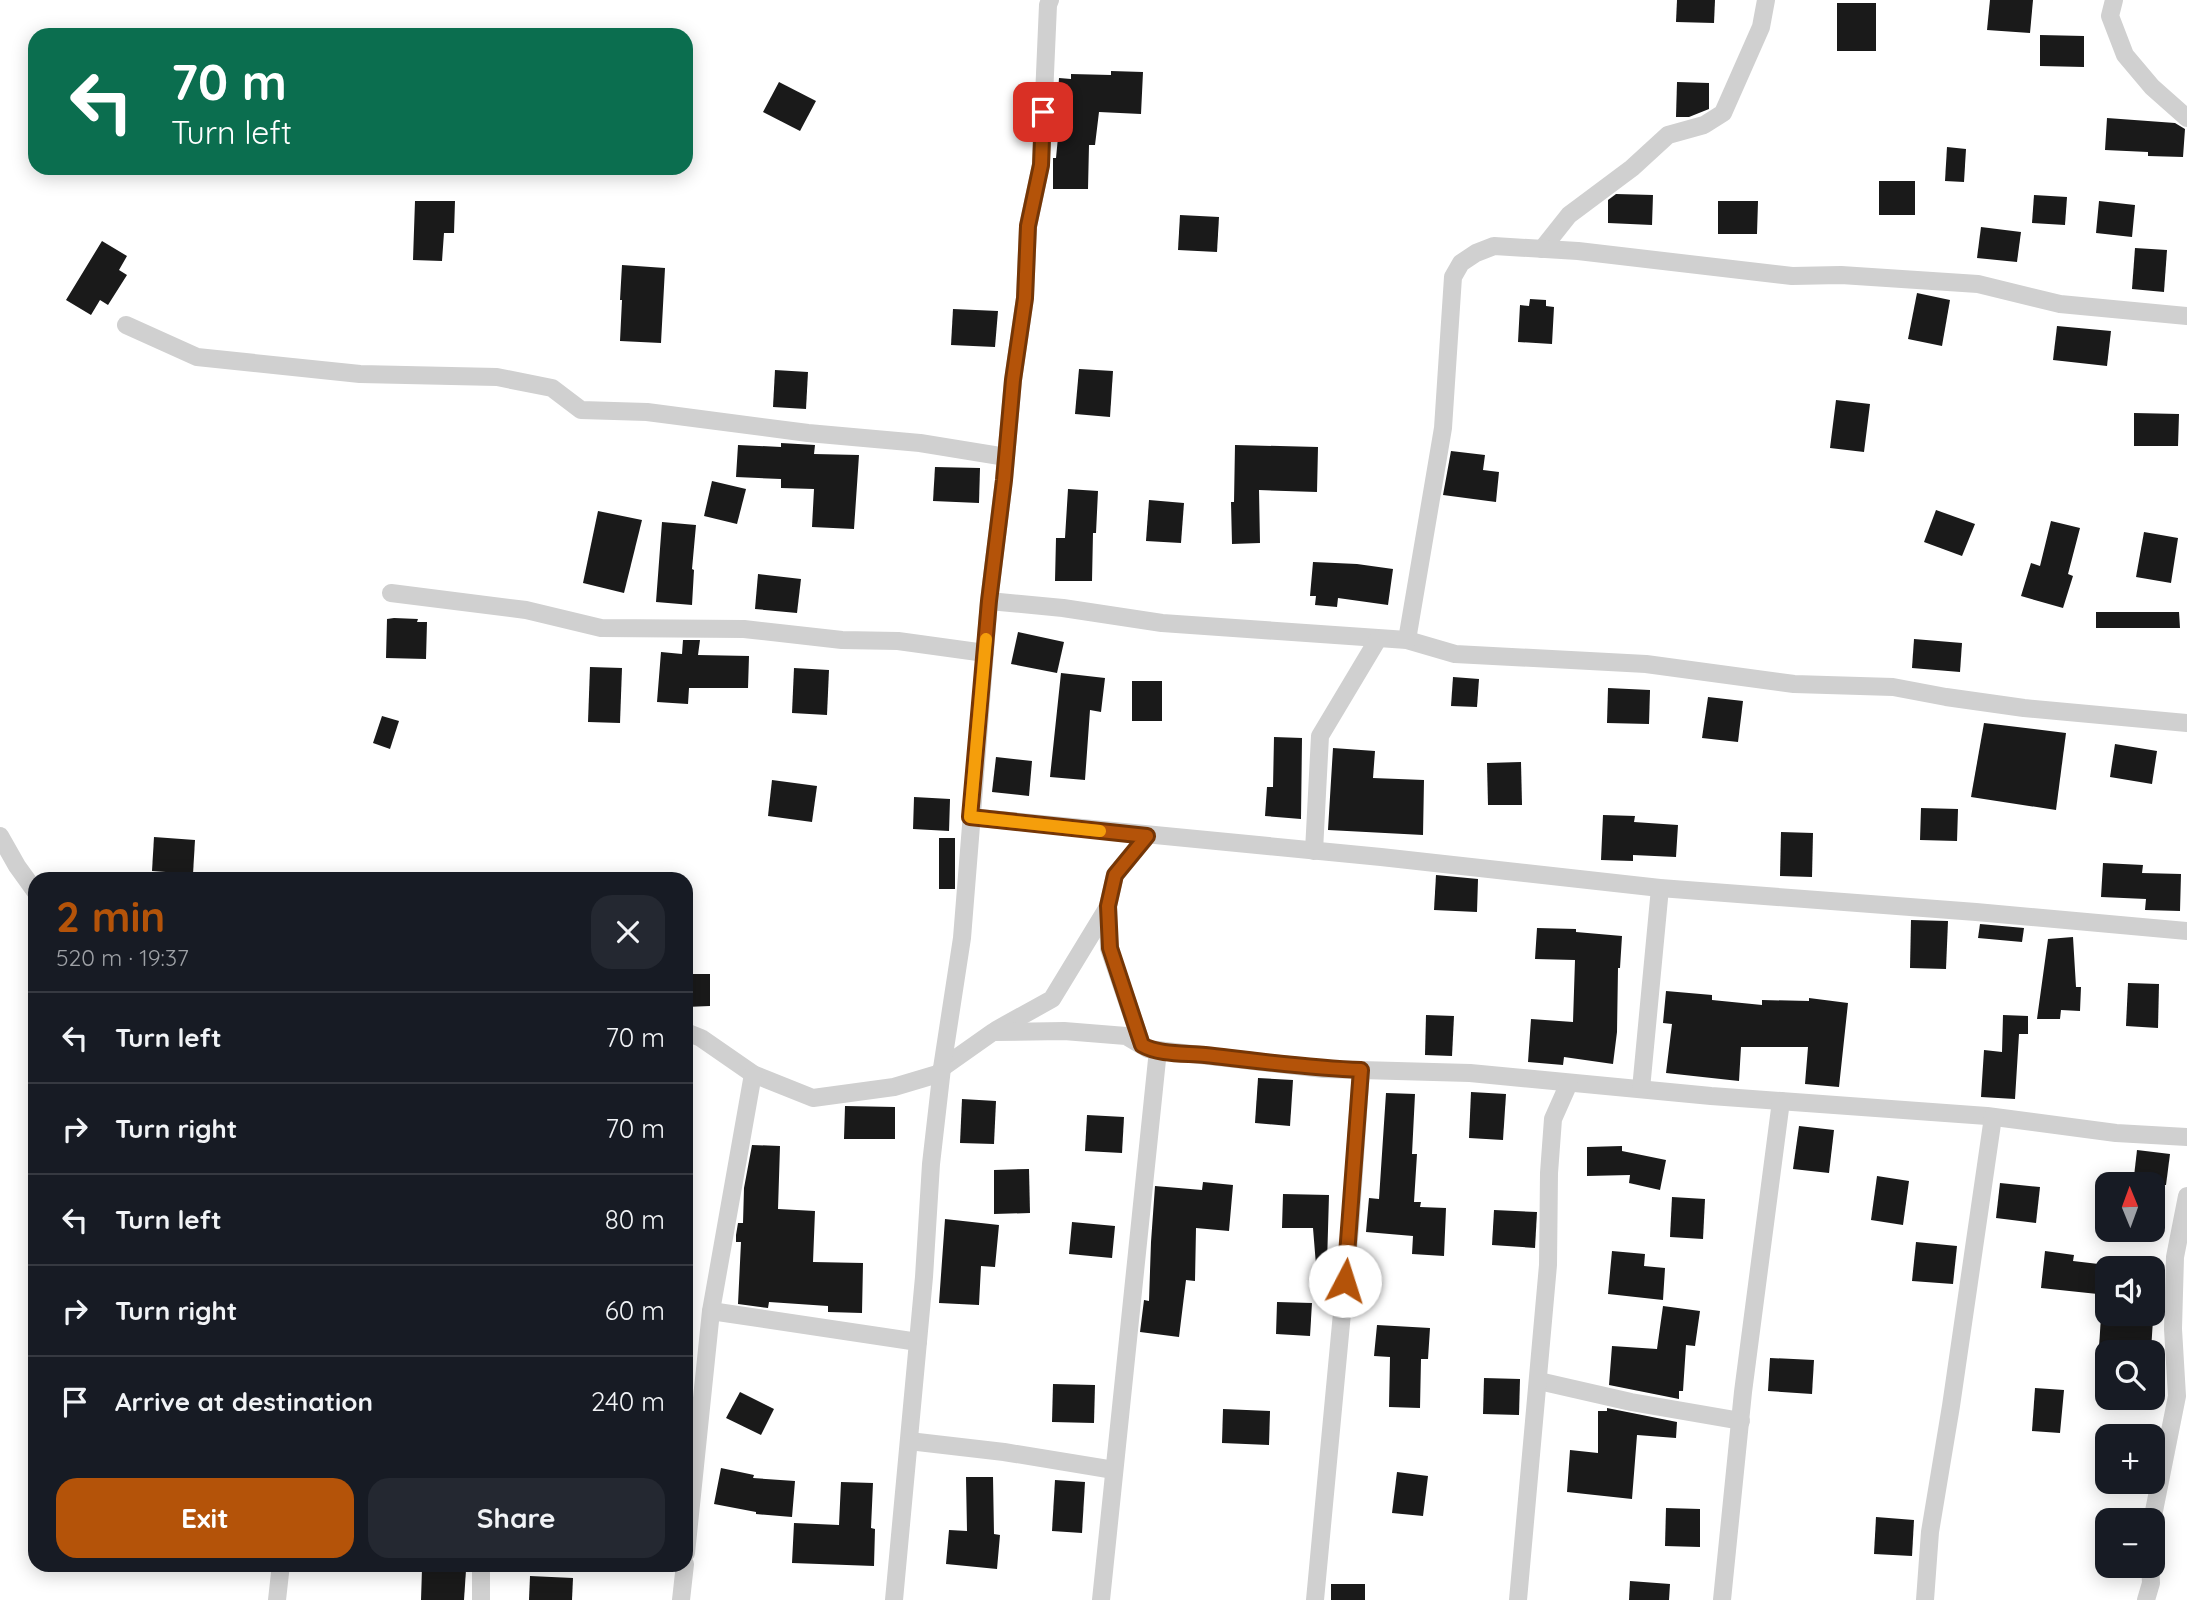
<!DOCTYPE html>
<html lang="en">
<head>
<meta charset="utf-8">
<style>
	body { margin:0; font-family:Quicksand,sans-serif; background:#242831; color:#f1f3f6; height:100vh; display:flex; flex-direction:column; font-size:26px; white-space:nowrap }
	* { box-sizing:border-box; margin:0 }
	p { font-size:23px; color:#9ea1a6 }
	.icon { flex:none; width:38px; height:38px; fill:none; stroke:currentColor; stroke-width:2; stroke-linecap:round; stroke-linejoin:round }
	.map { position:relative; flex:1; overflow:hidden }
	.details { position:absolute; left:28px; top:872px; width:665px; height:700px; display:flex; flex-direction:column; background:#171b24; border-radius:21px; box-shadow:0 4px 18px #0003 }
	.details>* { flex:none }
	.banner { position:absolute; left:28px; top:28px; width:665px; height:147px; border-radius:21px; box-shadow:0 4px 18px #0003; background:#0b6e4f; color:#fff; overflow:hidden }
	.needle { width:46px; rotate:359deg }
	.fabs { position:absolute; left:2095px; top:1172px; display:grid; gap:14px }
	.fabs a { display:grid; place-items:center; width:70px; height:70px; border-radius:14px; background:#171b24; box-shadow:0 4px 18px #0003; font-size:35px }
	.pin { position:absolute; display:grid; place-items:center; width:60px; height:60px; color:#fff; margin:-30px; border-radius:14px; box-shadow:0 4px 10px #0006 }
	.me { position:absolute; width:77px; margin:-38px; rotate:5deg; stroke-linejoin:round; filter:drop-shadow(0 0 5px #0008) }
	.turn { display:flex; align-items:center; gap:24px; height:147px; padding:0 28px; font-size:32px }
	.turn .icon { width:91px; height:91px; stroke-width:2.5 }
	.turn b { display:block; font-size:49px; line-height:60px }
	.round { display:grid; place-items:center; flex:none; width:74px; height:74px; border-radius:21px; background:#242831 }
	.head { display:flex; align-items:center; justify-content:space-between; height:119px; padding:0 28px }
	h1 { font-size:42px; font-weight:700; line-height:52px; color:#b45309 }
	.action { display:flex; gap:14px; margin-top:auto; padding:14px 28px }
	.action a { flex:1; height:80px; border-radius:21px; background:#b45309; color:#fff; font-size:28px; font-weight:700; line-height:80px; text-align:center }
	.action a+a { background:#242831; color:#f1f3f6 }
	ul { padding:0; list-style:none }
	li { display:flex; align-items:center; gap:21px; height:91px; padding:0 28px; border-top:2px solid #363941 }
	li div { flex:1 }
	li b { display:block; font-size:26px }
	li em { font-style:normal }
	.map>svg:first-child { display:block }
</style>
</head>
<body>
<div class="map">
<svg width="2187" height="1600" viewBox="0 0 2187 1600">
	<rect width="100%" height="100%" fill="#fff"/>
	<g fill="#1a1a1a">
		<polygon points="1677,0 1715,0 1714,23 1676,22"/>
		<polygon points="1990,0 2033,0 2030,33 1987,30"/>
		<rect x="1837" y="3" width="39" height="48"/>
		<polygon points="2040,35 2084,36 2084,67 2040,66"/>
		<polygon points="1111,71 1143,72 1141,114 1099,112 1095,145 1089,145 1088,189 1053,189 1053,158 1056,158 1061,106 1057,106 1059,78 1071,79 1071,74 1111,75"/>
		<polygon points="779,82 816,101 800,131 763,112"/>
		<polygon points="1677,82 1709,83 1709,109 1689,117 1676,117"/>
		<polygon points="2107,118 2175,123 2185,129 2183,157 2148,156 2148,152 2105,150"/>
		<polygon points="1947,147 1966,149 1964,182 1945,181"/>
		<rect x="1879" y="181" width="36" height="34"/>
		<polygon points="1616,194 1653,195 1652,225 1608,223 1608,200"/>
		<polygon points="2034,195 2067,197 2065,225 2032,223"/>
		<polygon points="415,201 455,201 454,233 444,233 442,261 413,260"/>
		<polygon points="1718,201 1758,201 1757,234 1718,234"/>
		<polygon points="2099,201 2135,205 2132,237 2096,233"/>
		<polygon points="1180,215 1219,217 1217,252 1178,250"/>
		<polygon points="1981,227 2021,232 2017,262 1977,258"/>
		<polygon points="102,241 127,256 119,270 127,275 108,305 100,300 91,315 66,300"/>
		<polygon points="2135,248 2167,250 2164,292 2132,289"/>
		<polygon points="622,265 665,268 661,343 620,341 622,300 620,300"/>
		<polygon points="1917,293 1950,300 1942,346 1908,339"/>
		<polygon points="1530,299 1546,300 1546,306 1554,307 1552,344 1518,342 1520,305 1529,306"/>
		<polygon points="953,309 998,311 995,347 951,345"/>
		<polygon points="2057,326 2111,331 2107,366 2053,360"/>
		<polygon points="1079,369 1113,371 1110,417 1075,414"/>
		<polygon points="775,370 808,372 806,409 773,407"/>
		<polygon points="1836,400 1870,404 1864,452 1830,448"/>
		<polygon points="2134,413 2179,414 2178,446 2134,446"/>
		<polygon points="781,443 815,445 814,454 859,455 854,529 812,527 814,489 781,488 781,479 736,477 738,445 781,447"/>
		<polygon points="1235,445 1318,447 1317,492 1259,490 1260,543 1232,544 1231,502 1234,502"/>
		<polygon points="1451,451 1485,455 1483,470 1499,472 1496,502 1443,495"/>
		<polygon points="935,467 980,468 979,503 933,501"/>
		<polygon points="712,481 746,489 737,524 704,516"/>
		<polygon points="1068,489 1098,491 1096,533 1093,533 1092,581 1055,581 1056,538 1065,538"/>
		<polygon points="1149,500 1184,503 1181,543 1146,541"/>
		<polygon points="1936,510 1975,524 1962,556 1924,542"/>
		<polygon points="598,511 642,520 624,593 583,583"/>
		<polygon points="2051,521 2080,528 2068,574 2073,576 2063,608 2021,596 2031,563 2040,566"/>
		<polygon points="662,522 696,525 692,569 694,570 692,605 656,602"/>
		<polygon points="2144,532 2178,538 2171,583 2136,577"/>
		<polygon points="1313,562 1357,564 1393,569 1388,605 1338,598 1337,607 1315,605 1316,596 1310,596"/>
		<polygon points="758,574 801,579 797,613 755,609"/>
		<polygon points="2096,612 2179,612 2180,628 2096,628"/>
		<polygon points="394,618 418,619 417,622 427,622 426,659 386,658 387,619"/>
		<polygon points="1018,632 1064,642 1057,673 1011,664"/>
		<polygon points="1914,639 1962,643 1960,672 1912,668"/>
		<polygon points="683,640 700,640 698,655 749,656 748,688 689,688 688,704 657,702 661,652 682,654"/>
		<polygon points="590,667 622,668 620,723 588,722"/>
		<polygon points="794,668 829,670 827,715 792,713"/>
		<polygon points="1061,673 1105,678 1101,712 1090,710 1085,780 1050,777"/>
		<polygon points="1453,677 1479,679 1477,707 1451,706"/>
		<rect x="1132" y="681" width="30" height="40"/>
		<polygon points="1608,688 1650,690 1649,724 1607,723"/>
		<polygon points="1708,697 1743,701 1738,742 1702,738"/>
		<polygon points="382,716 399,721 390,749 373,743"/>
		<polygon points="1984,723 2066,733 2056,810 1971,797"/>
		<polygon points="1274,737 1302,738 1301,819 1265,816 1267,787 1273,787"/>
		<polygon points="2115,744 2157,751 2152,784 2110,777"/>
		<polygon points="1333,748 1375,751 1373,778 1424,780 1423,835 1328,830"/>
		<polygon points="996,757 1032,761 1029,796 992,792"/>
		<polygon points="1521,762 1522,805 1488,805 1487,763"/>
		<polygon points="772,780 817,786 812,822 768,816"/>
		<polygon points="914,797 950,799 949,831 913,829"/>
		<polygon points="1921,808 1958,809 1957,841 1920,840"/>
		<polygon points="1603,815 1635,816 1634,822 1678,825 1676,857 1633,855 1633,861 1601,860"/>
		<polygon points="1781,832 1813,833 1812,877 1780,876"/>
		<polygon points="154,837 195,840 193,874 152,871"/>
		<rect x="939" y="838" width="16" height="51"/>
		<polygon points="2103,863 2143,865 2142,873 2181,874 2180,911 2145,910 2146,899 2101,897"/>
		<polygon points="1436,875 1478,879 1477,912 1434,910"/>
		<polygon points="1911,920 1948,921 1946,969 1910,968"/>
		<polygon points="1980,924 2024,928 2022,942 1978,938"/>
		<polygon points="1537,928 1576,929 1576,932 1622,936 1620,968 1618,968 1617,1032 1613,1064 1564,1057 1563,1065 1528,1062 1531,1019 1573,1022 1575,960 1535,959"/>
		<polygon points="2073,937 2076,987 2081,987 2080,1011 2061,1010 2060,1019 2037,1019 2048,939"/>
		<polygon points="686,974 710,974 710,1006 686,1007"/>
		<polygon points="2128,983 2159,984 2158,1028 2126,1026"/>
		<polygon points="1666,991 1712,995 1712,1000 1762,1005 1762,1000 1809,1001 1809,998 1848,1003 1839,1087 1805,1084 1808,1047 1741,1047 1739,1081 1666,1073 1672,1024 1663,1023"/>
		<polygon points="1426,1015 1454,1016 1452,1056 1425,1055"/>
		<polygon points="2003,1015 2028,1016 2028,1034 2019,1034 2015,1099 1981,1097 1984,1050 2002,1052"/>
		<polygon points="1258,1078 1293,1080 1290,1126 1255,1123"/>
		<polygon points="1471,1092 1506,1094 1503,1140 1469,1138"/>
		<polygon points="1386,1093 1415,1094 1412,1154 1417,1154 1414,1202 1421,1202 1420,1207 1446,1208 1444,1256 1412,1254 1413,1236 1366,1232 1369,1198 1379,1199"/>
		<polygon points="962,1099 996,1101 994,1144 960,1143"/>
		<polygon points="845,1106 895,1107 895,1139 844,1139"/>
		<polygon points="1087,1115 1124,1117 1122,1153 1085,1151"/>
		<polygon points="1799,1126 1834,1130 1829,1173 1793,1169"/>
		<polygon points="752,1145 780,1146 778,1209 815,1211 813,1262 863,1263 862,1313 828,1312 828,1306 769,1302 768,1308 738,1304 741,1242 736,1242 736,1235 738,1223 743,1223 744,1188"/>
		<polygon points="1622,1146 1622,1151 1666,1160 1660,1190 1629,1183 1630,1175 1587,1176 1587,1147"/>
		<polygon points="2137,1150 2170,1154 2166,1185 2133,1185"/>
		<polygon points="1029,1169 1030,1213 994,1214 994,1170"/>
		<polygon points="1877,1176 1909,1181 1903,1225 1871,1220"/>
		<polygon points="1203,1182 1233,1185 1229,1231 1196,1228 1195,1281 1186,1280 1179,1337 1140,1332 1144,1300 1149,1301 1151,1242 1155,1186 1202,1190"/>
		<polygon points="2000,1183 2040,1187 2036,1223 1996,1218"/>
		<polygon points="1283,1194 1329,1195 1327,1264 1316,1265 1313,1228 1282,1228"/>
		<polygon points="1672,1197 1705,1199 1703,1239 1670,1237"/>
		<polygon points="1494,1210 1537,1212 1535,1248 1492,1245"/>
		<polygon points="945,1219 999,1225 995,1267 981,1266 979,1305 939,1303"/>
		<polygon points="1072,1222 1115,1226 1112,1258 1069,1254"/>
		<polygon points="1916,1242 1957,1246 1953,1284 1912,1281"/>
		<polygon points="1612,1251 1645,1254 1644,1266 1665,1268 1663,1300 1608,1294"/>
		<polygon points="2045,1251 2074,1255 2073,1261 2107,1265 2107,1295 2041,1288"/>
		<polygon points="1277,1302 1312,1303 1310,1336 1276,1334"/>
		<polygon points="1663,1306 1700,1311 1695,1346 1686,1345 1683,1391 1679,1391 1679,1399 1609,1385 1612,1346 1657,1349"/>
		<polygon points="2101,1317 2153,1320 2151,1350 2099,1347"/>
		<polygon points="1377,1325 1430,1328 1428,1359 1421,1359 1420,1408 1389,1407 1390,1357 1374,1356"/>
		<polygon points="1770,1358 1814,1360 1812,1394 1768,1391"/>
		<polygon points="1484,1378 1520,1379 1519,1415 1483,1414"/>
		<polygon points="1053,1384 1095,1385 1094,1423 1052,1422"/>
		<polygon points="2035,1388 2064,1390 2060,1433 2032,1431"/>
		<polygon points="740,1392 774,1409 761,1435 726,1418"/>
		<polygon points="1607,1408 1677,1422 1676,1438 1637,1435 1632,1499 1567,1492 1570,1450 1598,1453 1598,1411 1607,1411"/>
		<polygon points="1223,1409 1270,1411 1269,1445 1222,1443"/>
		<polygon points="721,1468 754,1475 753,1478 795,1481 792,1517 756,1514 756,1512 714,1504"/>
		<polygon points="1397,1472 1428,1476 1423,1516 1392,1513"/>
		<polygon points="966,1477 993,1477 994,1534 1000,1535 997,1569 946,1564 949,1530 967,1531"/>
		<polygon points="1055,1480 1085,1482 1082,1533 1052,1531"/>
		<polygon points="841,1482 873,1483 871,1528 875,1529 874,1566 792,1563 794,1523 839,1525"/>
		<polygon points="1666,1508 1700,1509 1700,1547 1665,1546"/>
		<polygon points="1876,1517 1914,1520 1912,1556 1874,1554"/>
		<polygon points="422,1568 466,1570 464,1600 421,1600"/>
		<polygon points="530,1576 573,1578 572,1600 529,1600"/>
		<polygon points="1630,1581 1670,1584 1669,1600 1629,1600"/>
		<rect x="1331" y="1584" width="34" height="16"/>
	</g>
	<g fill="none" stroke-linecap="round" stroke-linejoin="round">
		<g stroke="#d0d0d0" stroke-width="18">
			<polyline points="2114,0 2110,16 2125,55 2152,87 2187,118"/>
			<polyline points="1542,249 1569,215 1632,168 1668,135 1704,125 1723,113 1761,27 1766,0"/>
			<polyline points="126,325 197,357 360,374 497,377 552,388 581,410 647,412 808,433 920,443 1006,457"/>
			<polyline points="391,593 526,610 601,628 744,629 842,640 898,641 985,653"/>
			<polyline points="989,601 1063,608 1162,623 1407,640 1455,654 1646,664 1794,684 1893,687 1946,697 2024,708 2187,723"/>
			<polyline points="1407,640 1443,428 1453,277 1461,263 1476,253 1494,246 1578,251 1792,276 1841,275 1978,284 2060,304 2187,316"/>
			<polyline points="970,817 1381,857 1660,888 1976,912 2187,931"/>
			<polyline points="0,836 17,866 35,891"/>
			<polyline points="1314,851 1320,736 1378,639"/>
			<polyline points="996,1030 1052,999 1108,907"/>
			<polyline points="686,1032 701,1038 753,1074 813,1098 894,1087 941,1073"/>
			<polyline points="1142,1045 1109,948 1108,906 1115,875 1147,836"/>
			<polyline points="942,1068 993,1032 1064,1031 1126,1036 1148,1049 1324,1069 1470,1073 1711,1096 1987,1116 2116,1133 2187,1137"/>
			<polyline points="1641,1089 1660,888"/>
			<polyline points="711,1311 918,1342"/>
			<polyline points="1539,1381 1631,1402 1741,1421"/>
			<polyline points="909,1441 1004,1452 1114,1470"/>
			<polyline points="2152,1521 2177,1396 2173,1329 2175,1257 2187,1196"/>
			<polyline points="686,1553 711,1311 753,1074"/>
			<polyline points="481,1564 481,1600"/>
			<polyline points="277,1600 281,1564"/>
			<polyline points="681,1600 685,1564"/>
			<polyline points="894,1600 924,1277 931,1164 942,1068 962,938 989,601 1004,480 1013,380 1025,298 1028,226 1041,165 1048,5 1050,0"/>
			<polyline points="1101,1600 1158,1050"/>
			<polyline points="1315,1600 1350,1228 1361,1070"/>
			<polyline points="1518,1600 1548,1265 1549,1173 1553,1119 1569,1083"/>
			<polyline points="1722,1600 1743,1392 1781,1101"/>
			<polyline points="1925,1600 1930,1532 1951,1406 1993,1117"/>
			<polyline points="2146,1600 2151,1583 2150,1566"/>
		</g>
	</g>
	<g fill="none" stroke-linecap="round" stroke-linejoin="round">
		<g stroke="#753606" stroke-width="18">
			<path id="route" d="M1043,112L1041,165L1028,226L1025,298L1013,380L1004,480L989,601L970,817L1147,836L1115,875L1108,906L1110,948L1142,1045C1159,1055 1186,1053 1205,1055C1257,1061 1309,1068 1361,1070L1345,1281"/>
		</g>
		<use href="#route" stroke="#b45309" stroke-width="12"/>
		<polyline stroke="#f59e0b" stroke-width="12" points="986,639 970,817 1100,831"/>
	</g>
</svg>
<div class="fabs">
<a><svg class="needle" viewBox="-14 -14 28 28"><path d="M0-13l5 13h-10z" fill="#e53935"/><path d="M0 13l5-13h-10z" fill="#9ea1a6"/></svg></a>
<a><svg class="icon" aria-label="sound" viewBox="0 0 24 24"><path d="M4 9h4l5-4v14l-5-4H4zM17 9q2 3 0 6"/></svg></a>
<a><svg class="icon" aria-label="search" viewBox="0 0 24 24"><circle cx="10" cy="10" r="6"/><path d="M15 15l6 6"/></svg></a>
<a>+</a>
<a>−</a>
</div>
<div class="pin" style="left:1043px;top:112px;background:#d93025"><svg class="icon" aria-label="arrive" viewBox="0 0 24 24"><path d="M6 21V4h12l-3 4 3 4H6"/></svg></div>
<svg class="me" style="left:1345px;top:1281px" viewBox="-20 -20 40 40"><circle r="19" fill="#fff"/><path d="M0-13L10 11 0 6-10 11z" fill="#b45309"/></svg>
<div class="banner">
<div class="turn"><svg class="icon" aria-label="left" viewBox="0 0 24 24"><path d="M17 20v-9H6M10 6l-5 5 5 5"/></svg><div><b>70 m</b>Turn left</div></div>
</div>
<section class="details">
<div class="head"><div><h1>2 min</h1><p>520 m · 19:37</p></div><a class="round"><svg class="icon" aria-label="close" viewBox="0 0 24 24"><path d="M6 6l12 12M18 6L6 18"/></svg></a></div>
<ul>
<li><svg class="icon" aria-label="left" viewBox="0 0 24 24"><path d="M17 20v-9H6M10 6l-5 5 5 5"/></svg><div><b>Turn left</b></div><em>70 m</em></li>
<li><svg class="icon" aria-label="right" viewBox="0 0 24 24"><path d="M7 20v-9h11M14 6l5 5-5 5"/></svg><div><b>Turn right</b></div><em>70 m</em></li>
<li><svg class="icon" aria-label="left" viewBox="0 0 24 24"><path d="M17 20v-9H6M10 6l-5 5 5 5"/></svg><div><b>Turn left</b></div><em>80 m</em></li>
<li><svg class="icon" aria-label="right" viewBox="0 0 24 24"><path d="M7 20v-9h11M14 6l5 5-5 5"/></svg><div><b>Turn right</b></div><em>60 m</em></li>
<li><svg class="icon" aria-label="arrive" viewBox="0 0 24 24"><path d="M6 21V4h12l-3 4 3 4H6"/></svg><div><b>Arrive at destination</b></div><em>240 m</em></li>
</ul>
<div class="action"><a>Exit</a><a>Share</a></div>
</section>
</div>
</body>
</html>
